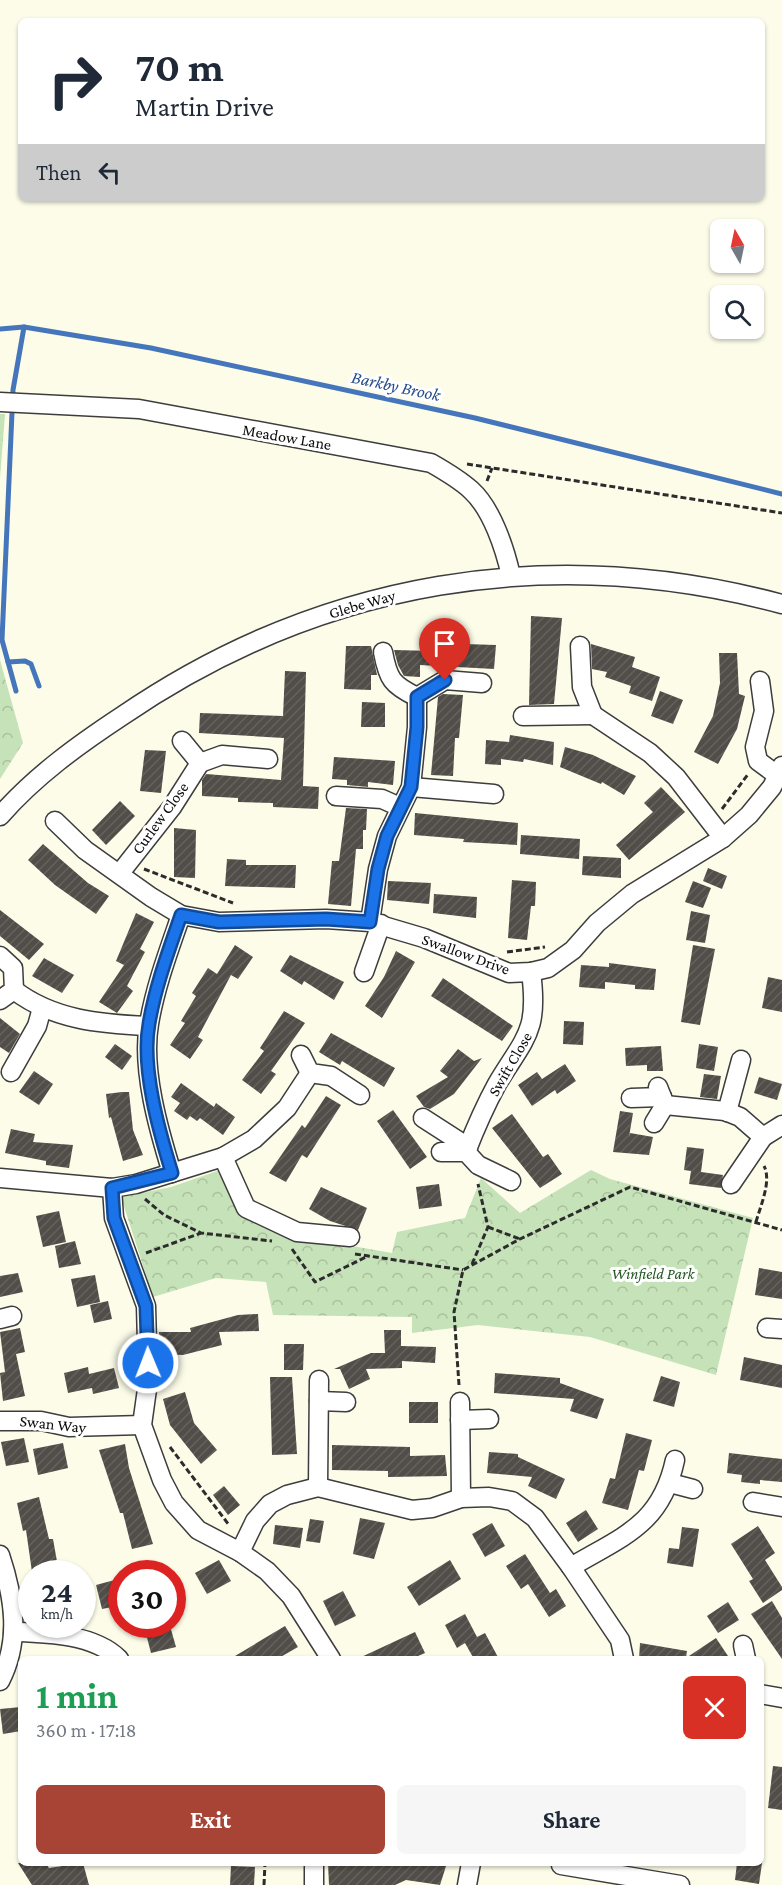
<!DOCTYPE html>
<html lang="en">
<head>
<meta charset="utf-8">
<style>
	body { margin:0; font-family:"Crimson Pro",serif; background:#f6f6f7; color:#1f2937; height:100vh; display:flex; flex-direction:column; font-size:22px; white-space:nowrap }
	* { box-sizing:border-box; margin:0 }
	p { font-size:20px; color:#747a83 }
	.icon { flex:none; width:33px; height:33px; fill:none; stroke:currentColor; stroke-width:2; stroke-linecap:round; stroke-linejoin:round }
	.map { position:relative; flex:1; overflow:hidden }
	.side { position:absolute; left:18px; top:1656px; width:746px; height:210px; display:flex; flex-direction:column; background:#fff; border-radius:9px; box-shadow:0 2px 4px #0004 }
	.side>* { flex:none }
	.hud { position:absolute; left:18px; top:18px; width:747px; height:183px; border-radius:9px; box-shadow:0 2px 4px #0004; background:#fff; color:#1f2937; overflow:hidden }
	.needle { width:39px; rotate:351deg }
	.buttons { position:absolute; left:710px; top:219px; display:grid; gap:12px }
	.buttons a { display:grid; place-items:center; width:54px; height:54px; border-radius:9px; background:#fff; box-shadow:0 2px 4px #0004; font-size:30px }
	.speed { position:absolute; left:18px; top:1560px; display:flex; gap:12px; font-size:30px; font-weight:700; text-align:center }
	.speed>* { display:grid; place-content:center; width:78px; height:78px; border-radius:50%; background:#fff; box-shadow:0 2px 4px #0004; line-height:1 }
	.speed small { font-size:15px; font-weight:400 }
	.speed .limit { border:9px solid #d22; background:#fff; color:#111 }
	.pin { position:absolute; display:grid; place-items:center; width:51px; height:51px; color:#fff; margin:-62px -26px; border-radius:50% 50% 50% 0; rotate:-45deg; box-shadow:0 0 6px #0007 }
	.pin .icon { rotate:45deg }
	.me { position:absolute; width:66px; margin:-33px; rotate:359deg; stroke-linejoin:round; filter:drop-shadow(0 0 4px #0008) }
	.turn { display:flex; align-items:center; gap:21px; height:126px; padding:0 18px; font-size:27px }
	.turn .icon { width:78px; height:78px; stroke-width:2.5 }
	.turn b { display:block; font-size:42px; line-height:51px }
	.then { display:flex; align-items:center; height:57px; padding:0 18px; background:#0003; gap:12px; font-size:22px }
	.round { display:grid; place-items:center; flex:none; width:63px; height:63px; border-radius:9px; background:#f6f6f7 }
	.summary { display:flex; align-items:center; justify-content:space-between; height:102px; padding:0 18px }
	h1 { font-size:36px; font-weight:700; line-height:45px; color:#1e9e55 }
	.cta { display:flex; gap:12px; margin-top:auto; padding:12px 18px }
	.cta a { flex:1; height:69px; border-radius:9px; background:#a74435; color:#fff; font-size:24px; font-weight:700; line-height:69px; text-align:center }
	.cta a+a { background:#f6f6f7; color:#1f2937 }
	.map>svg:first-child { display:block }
</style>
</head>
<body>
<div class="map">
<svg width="782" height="1885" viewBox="0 0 782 1885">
	<defs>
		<pattern id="park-crowns" width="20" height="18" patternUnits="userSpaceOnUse" patternTransform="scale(1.5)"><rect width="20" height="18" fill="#c6e2b8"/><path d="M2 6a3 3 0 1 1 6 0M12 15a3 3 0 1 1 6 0" fill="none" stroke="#a9c19d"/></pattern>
		<pattern id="building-hatch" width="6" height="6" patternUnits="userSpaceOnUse" patternTransform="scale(1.5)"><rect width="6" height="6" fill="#514d48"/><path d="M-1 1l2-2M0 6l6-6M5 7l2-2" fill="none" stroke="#65625e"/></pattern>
	</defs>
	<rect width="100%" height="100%" fill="#fcfce9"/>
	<g fill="url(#park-crowns)">
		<polygon points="0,414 5,414 0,478"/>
		<polygon points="0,660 23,743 0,779"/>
		<polygon points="223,1169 242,1215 295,1236 392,1253 397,1232 465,1218 481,1178 520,1213 591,1170 610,1179 753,1218 716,1375 590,1337 478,1325 412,1333 412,1317 273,1315 266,1282 216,1278 153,1297 121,1197 171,1187"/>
	</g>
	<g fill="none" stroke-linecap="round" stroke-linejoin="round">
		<g stroke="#4576bb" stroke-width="5">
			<polyline points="0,329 24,327 151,348 475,418 782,494"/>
			<polyline points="8,662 25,661 31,664 39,686"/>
			<polyline points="16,691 2,640 13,390 24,327"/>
		</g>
	</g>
	<g fill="url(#building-hatch)">
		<polygon points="531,616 562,618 554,704 529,705"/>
		<polygon points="434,643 496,645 494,669 420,665 420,677 404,676 398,665 394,650 433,651"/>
		<polygon points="591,644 635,657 632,667 660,677 652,701 629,693 631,686 605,677 607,672 592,669"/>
		<polygon points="346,646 371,646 377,675 371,675 371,690 344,689"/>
		<polygon points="719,653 737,653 739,694 745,696 737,729 718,764 694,752 713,716 720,683"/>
		<polygon points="285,671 306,672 303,786 319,787 318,809 273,807 273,803 238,802 238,798 202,796 202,780 206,774 281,780 284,738 199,733 200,713 283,716"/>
		<polygon points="660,691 683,700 673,724 651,716"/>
		<polygon points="443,694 463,695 459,738 455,738 453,776 431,775 438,697"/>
		<polygon points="362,702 385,703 385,727 361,727"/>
		<polygon points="510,735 554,742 553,765 524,759 523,762 501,759 501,765 485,764 486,740 509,742"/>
		<polygon points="565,747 593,755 636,776 624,795 602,782 601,784 560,767"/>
		<polygon points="145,750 166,751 161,793 140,791"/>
		<polygon points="334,757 395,761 393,785 368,782 368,787 347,785 347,780 332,779"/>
		<polygon points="661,787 685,812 629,860 616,845 653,812 644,803"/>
		<polygon points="120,801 135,816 106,845 92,830"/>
		<polygon points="346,808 367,809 366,830 363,830 363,849 356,849 351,906 328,904 332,861 339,861"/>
		<polygon points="415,813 518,823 517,845 463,842 464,839 414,835"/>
		<polygon points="174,828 196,830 195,878 174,877"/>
		<polygon points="521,835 580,839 579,859 520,854"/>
		<polygon points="43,844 88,883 109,896 96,914 55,885 28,860"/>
		<polygon points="583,856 621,858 621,878 582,875"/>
		<polygon points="227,859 246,860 246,865 296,865 295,888 225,886"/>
		<polygon points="708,868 727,876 722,889 703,881"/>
		<polygon points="512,880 536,882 535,906 531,906 527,940 508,938"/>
		<polygon points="388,881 431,883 429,904 387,900"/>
		<polygon points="693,881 711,888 703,908 685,902"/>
		<polygon points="434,894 477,897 476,918 433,913"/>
		<polygon points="0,910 44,944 29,960 0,936"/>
		<polygon points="691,911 710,915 705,943 686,940"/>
		<polygon points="136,913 154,922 140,949 145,952 127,986 133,991 117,1013 99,1002 124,965 116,961"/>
		<polygon points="235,945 253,957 238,979 231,975 198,1037 203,1040 190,1059 170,1045 185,1023 181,1021 196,996 192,993 208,968 217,974"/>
		<polygon points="693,945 715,949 700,1025 681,1022"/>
		<polygon points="396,951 415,962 382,1018 365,1006 384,977"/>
		<polygon points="290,955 344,982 334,1000 304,981 302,985 280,971"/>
		<polygon points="44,958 74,975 62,993 32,976"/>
		<polygon points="609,963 656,969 654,990 635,989 635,985 605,982 605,989 579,987 581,965 609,967"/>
		<polygon points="768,977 782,980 782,1012 762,1008"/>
		<polygon points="443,978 513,1026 502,1041 431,996"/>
		<polygon points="284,1011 305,1023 271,1071 276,1074 261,1094 242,1080 264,1051 260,1048"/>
		<polygon points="0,1018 20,1034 9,1053 0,1047"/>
		<polygon points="564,1021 584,1022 583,1045 563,1044"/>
		<polygon points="331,1033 395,1068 384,1087 342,1061 340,1065 319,1052"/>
		<polygon points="115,1044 132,1056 122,1070 105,1057"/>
		<polygon points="699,1044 718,1047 714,1071 696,1068"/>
		<polygon points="661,1046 663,1071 647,1071 647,1065 626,1066 625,1048"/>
		<polygon points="458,1049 474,1061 482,1058 454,1094 430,1109 424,1107 416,1096 448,1077 440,1071"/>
		<polygon points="565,1064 576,1081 557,1094 555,1090 532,1106 518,1085 537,1072 542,1079"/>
		<polygon points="34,1071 53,1084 39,1105 19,1092"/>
		<polygon points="704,1074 721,1076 717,1099 700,1097"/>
		<polygon points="759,1077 782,1084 777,1100 754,1093"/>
		<polygon points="181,1083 214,1107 216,1103 235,1117 223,1135 200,1118 197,1121 190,1116 187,1120 174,1111 180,1103 171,1097"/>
		<polygon points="122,1092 129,1092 133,1130 143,1155 123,1161 111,1117 109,1118 106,1094"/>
		<polygon points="326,1096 341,1105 307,1158 302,1155 286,1182 269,1173 302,1125 305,1128"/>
		<polygon points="393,1110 427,1157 410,1169 377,1121"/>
		<polygon points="620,1111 633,1113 629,1137 630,1133 653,1137 649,1155 613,1152"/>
		<polygon points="512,1114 543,1157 548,1154 562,1174 540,1188 492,1128"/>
		<polygon points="11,1129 35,1134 33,1142 73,1145 69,1168 46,1165 46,1161 5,1153"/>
		<polygon points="687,1147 704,1149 701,1172 723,1175 721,1188 689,1184 691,1171 684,1170"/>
		<polygon points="439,1184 442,1206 419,1209 416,1187"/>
		<polygon points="321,1187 367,1208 358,1230 330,1221 309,1209"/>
		<polygon points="59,1211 66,1242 43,1247 36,1216"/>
		<polygon points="75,1241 81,1264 59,1268 55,1246"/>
		<polygon points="759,1268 782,1272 782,1299 755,1295"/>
		<polygon points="18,1273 23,1292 0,1297 0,1276"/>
		<polygon points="95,1275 100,1302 77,1307 71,1279"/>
		<polygon points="108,1301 112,1319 94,1323 90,1305"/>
		<polygon points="258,1314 259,1331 219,1332 222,1345 183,1355 160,1354 159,1332 191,1332 190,1328 238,1315"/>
		<polygon points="20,1328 25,1352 16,1354 25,1396 3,1401 0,1373 5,1372 0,1332"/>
		<polygon points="384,1330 401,1330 401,1346 436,1347 435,1363 402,1361 402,1368 366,1369 370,1379 349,1389 340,1369 334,1369 371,1353 385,1353"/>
		<polygon points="284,1344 304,1344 303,1370 284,1370"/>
		<polygon points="744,1357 782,1365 782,1388 740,1380"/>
		<polygon points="88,1367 89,1374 114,1368 119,1388 93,1394 92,1388 68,1393 64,1373"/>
		<polygon points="495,1373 560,1378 560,1383 604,1399 597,1419 570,1411 574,1399 494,1393"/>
		<polygon points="661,1376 680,1382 674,1407 653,1401"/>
		<polygon points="270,1377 292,1377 297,1454 272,1455"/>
		<polygon points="185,1392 194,1423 217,1450 201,1464 170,1425 163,1399"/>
		<rect x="409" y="1402" width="29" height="21"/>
		<polygon points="626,1433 652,1440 644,1471 639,1470 628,1510 602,1503 610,1478 615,1479"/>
		<polygon points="24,1438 29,1462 6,1466 1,1442"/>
		<polygon points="63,1443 68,1468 38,1475 33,1449"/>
		<polygon points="125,1444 129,1468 153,1544 132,1549 123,1513 120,1513 99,1450"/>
		<polygon points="332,1445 410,1447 410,1456 445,1455 447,1476 388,1477 388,1471 332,1470"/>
		<polygon points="489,1452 518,1454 518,1457 565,1479 556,1499 528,1486 532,1477 487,1473"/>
		<polygon points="729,1453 782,1459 782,1482 760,1480 760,1484 741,1482 742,1475 727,1473"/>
		<polygon points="224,1486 240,1505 228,1515 213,1495"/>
		<polygon points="39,1497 49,1539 53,1539 58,1567 32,1572 26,1530 23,1531 17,1503"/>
		<polygon points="586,1510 598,1529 578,1542 566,1523"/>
		<polygon points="360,1518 385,1523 374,1559 353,1554"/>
		<polygon points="310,1519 324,1521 320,1543 306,1541"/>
		<polygon points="492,1523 505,1546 485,1557 472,1534"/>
		<polygon points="275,1525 303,1528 300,1548 273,1544"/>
		<polygon points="758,1526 775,1553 765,1560 782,1587 782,1590 763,1603 749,1581 753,1579 731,1544"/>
		<polygon points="682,1527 699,1529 693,1567 667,1563 669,1548 679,1549"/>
		<polygon points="525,1554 550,1593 556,1589 566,1606 549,1617 528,1584 521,1589 506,1566"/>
		<polygon points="219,1560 231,1581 207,1594 195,1573"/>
		<polygon points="450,1560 461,1579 419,1606 407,1587"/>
		<polygon points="122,1578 122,1605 102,1609 96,1585"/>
		<polygon points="343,1591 356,1616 335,1626 323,1601"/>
		<polygon points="772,1601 782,1618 782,1659 751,1614"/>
		<polygon points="728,1602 739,1620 718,1633 707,1616"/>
		<polygon points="465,1614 477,1637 485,1633 499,1659 474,1659 465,1643 457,1648 445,1625"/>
		<polygon points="170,1626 176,1647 151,1653 145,1630"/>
		<polygon points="285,1626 298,1647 277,1659 230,1659"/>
		<polygon points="415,1632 425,1653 411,1659 357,1659"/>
		<polygon points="716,1638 730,1659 639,1659 640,1643 687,1651 686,1658"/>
		<polygon points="21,1707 21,1731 3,1734 0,1709"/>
		<polygon points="773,1766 782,1767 782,1810 768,1808"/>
		<polygon points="18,1863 46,1863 49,1868 83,1863 89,1885 32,1885"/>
		<polygon points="328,1863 447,1863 440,1885 406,1880 395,1885 329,1885"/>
		<polygon points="737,1863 762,1863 759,1884 735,1880"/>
		<polygon points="231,1866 255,1867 254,1885 230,1885"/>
	</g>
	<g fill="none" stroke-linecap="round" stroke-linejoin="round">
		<g stroke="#3d3d3d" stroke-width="21">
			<g id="minor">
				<path d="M0,402L139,409L431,463C445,471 459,479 471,490C492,509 505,549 511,576"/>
				<polyline points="580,646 582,687 593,715"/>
				<path d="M383,652C388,679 392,685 417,697L445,680L482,683"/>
				<polyline points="760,681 764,711 755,747 758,761 777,775"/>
				<polyline points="593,715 650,753 676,777 723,838"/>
				<polyline points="523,716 593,715"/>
				<polyline points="182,741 200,763"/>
				<polyline points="411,787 494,794"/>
				<polyline points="336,796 382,799 400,807"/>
				<path d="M0,816C35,776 78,745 122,716C321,580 549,542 782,604"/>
				<polyline points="55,821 85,850 151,897 181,915 219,922 326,919 370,922 424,938 509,973 531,972 548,968 573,950 597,923 632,894 723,838 749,815 772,787 782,766"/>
				<polyline points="120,873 172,807 200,763 222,755 268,759"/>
				<polyline points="370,922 378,869 387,836 411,787 417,727 417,697"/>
				<polyline points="0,956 13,968 14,990 0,1000"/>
				<polyline points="364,972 381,924"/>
				<path d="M14,990C53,1020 101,1024 148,1026"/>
				<polyline points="301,1055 310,1073 331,1076 360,1095"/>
				<polyline points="11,1072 37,1026 42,1008"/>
				<polyline points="631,1098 662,1097"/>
				<polyline points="665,1105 725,1111 740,1117 763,1137"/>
				<polyline points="727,1112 741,1060"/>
				<polyline points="423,1118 468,1147"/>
				<polyline points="654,1123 665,1105 658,1087"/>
				<polyline points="441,1152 466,1152 478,1165 511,1181"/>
				<path d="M466,1152C475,1129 485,1106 497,1084C525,1037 539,1032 531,972"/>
				<polyline points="223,1157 246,1208 297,1232 350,1237"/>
				<path d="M172,1173C159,1131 141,1069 149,1024C155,987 169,950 181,915"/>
				<polyline points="0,1178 112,1188 136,1184 223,1157 254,1139 287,1108 310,1073"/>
				<polyline points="731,1184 763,1137 782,1125"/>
				<polyline points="112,1188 114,1218 146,1306 148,1382 142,1425 162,1480 174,1503 198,1530 240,1552 267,1571 291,1596 331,1659"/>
				<polyline points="0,1319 12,1316"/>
				<polyline points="767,1328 782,1329"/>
				<polyline points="319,1401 346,1402"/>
				<polyline points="460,1402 461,1498"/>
				<polyline points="460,1420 489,1419"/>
				<polyline points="0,1421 41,1421 69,1427 142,1425"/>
				<polyline points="670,1483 693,1489"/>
				<polyline points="318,1487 319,1380"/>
				<polyline points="753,1502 782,1507"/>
				<polyline points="240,1552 255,1521 270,1504 287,1495 318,1487 412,1510 432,1508 461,1498 489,1497 512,1501 535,1518 571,1567 620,1640 624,1659"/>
				<path d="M0,1555C14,1597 21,1641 0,1681"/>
				<path d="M571,1567C623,1536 661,1525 675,1460"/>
				<path d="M15,1632C47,1633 94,1634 119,1659"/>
				<polyline points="743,1645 746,1659"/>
				<polyline points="760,1694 782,1698"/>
				<polyline points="561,1865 680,1885"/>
				<polyline points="314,1885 314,1863"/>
				<polyline points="467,1885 471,1863"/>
			</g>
		</g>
		<g stroke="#2c2c2c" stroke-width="3" stroke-dasharray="6 3" stroke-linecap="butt">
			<polyline points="467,464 782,513"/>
			<polyline points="487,481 492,468"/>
			<polyline points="722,809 749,773"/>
			<polyline points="144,869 233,903"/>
			<polyline points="507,952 545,947"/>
			<polyline points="145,1199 164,1215 201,1233 272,1241"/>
			<path d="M756,1222C760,1207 772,1181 764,1166"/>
			<polyline points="488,1227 520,1239"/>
			<polyline points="292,1249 315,1282 368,1256"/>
			<polyline points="146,1253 201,1233"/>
			<polyline points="355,1254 463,1270"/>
			<polyline points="472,1264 488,1227 478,1184"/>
			<polyline points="459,1385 454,1312 463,1270 520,1239 630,1187 782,1230"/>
			<polyline points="170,1447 229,1525"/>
			<polyline points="264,1885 265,1863"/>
		</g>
		<use href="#minor" stroke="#fff" stroke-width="18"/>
	</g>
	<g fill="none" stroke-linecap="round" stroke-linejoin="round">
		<g stroke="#114b97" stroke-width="15">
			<path id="route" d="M148,1363L146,1306L114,1218L112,1188L172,1173C159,1131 141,1068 149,1024C155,987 169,950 181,915L219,922L326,919L370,922L378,869L387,836L411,787L417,727V697L445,680"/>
		</g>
		<use href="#route" stroke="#1a73e8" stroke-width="10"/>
	</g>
	<g text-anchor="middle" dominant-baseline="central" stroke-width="6" stroke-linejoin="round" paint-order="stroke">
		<g font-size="16" fill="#0a0a0a" stroke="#fff">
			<text transform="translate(287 437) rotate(10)">Meadow Lane</text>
			<text transform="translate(362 604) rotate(-16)">Glebe Way</text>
			<text transform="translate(160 818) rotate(-54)">Curlew Close</text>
			<text transform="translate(466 954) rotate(20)">Swallow Drive</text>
			<text transform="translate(510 1064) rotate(-60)">Swift Close</text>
			<text transform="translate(53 1424) rotate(6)">Swan Way</text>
		</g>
		<g font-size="16" font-style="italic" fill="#255824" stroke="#fff">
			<text x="653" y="1273">Winfield Park</text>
		</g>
		<g font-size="18" font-style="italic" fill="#244b8a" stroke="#fff">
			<text transform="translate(396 386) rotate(12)">Barkby Brook</text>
		</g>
	</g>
</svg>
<div class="buttons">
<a><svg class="needle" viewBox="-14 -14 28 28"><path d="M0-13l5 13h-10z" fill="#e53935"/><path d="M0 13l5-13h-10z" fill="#747a83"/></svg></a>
<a><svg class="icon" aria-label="search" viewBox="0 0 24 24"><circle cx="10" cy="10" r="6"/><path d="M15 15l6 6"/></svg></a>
</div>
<div class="speed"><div>24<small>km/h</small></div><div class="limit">30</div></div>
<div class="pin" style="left:445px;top:680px;background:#d93025"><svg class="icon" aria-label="arrive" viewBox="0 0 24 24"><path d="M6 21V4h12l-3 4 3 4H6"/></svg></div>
<svg class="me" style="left:148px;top:1363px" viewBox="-20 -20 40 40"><circle r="17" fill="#1a73e8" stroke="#fff" stroke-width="3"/><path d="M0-11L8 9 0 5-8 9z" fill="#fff"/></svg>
<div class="hud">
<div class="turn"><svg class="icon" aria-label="right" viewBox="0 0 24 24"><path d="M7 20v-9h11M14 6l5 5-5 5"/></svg><div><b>70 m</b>Martin Drive</div></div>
<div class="then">Then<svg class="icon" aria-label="left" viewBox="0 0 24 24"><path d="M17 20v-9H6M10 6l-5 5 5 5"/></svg></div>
</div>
<section class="side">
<div class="summary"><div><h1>1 min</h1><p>360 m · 17:18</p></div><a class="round" style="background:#d93025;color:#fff"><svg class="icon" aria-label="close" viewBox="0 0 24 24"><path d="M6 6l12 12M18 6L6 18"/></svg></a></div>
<div class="cta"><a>Exit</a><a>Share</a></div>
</section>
</div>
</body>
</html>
